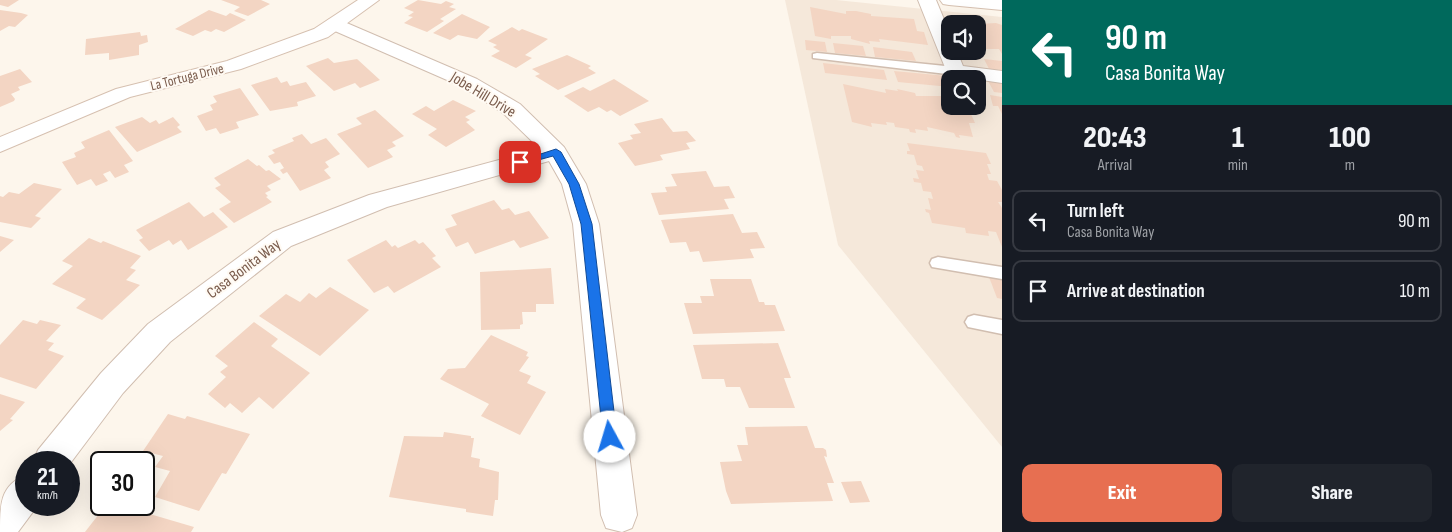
<!DOCTYPE html>
<html lang="en">
<head>
<meta charset="utf-8">
<style>
	body { margin:0; font-family:"Sofia Sans Condensed",sans-serif; background:#20242c; color:#f1f3f6; height:100vh; display:flex; flex-direction:column; font-size:19px; white-space:nowrap }
	* { box-sizing:border-box; margin:0 }
	p { font-size:16px; color:#9ea1a6 }
	.icon { flex:none; width:28px; height:28px; fill:none; stroke:currentColor; stroke-width:2; stroke-linecap:round; stroke-linejoin:round }
	.map { position:relative; flex:1; overflow:hidden }
	.panel { display:flex; flex-direction:column; background:#171b24; width:450px }
	.panel>* { flex:none }
	.guide { background:#00695c; color:#fff; overflow:hidden }
	.fabs { position:absolute; left:941px; top:15px; display:grid; gap:10px }
	.fabs a { display:grid; place-items:center; width:45px; height:45px; border-radius:10px; background:#171b24; box-shadow:0 5px 20px #0002; font-size:25px }
	.speed { position:absolute; left:15px; top:451px; display:flex; gap:10px; font-size:25px; font-weight:700; text-align:center }
	.speed>* { display:grid; place-content:center; width:65px; height:65px; border-radius:50%; background:#171b24; box-shadow:0 5px 20px #0002; line-height:1 }
	.speed small { font-size:12px; font-weight:400 }
	.speed .limit { border:2px solid #111; border-radius:8px; background:#fff; color:#111 }
	.pin { position:absolute; display:grid; place-items:center; width:42px; height:42px; color:#fff; margin:-21px; border-radius:10px; box-shadow:0 2px 8px #0006 }
	.me { position:absolute; width:55px; margin:-28px; rotate:354deg; stroke-linejoin:round; filter:drop-shadow(0 0 4px #0008) }
	.turn { display:flex; align-items:center; gap:18px; height:105px; padding:0 20px; font-size:22px }
	.turn .icon { width:65px; height:65px; stroke-width:2.5 }
	.turn b { display:block; font-size:35px; line-height:42px }
	.eta { display:flex; justify-content:space-evenly; align-items:center; height:85px; text-align:center }
	.eta b { font-size:30px; font-weight:800; line-height:35px }
	.action { display:flex; gap:10px; margin-top:auto; padding:10px 20px }
	.action a { flex:1; height:58px; border-radius:10px; background:#e76f51; color:#fff; font-size:20px; font-weight:800; line-height:58px; text-align:center }
	.action a+a { background:#20242c; color:#f1f3f6 }
	ul { padding:0; list-style:none }
	li { display:flex; align-items:center; gap:15px; height:62px; margin:0 10px 8px; padding:0 10px; border:2px solid #363941; border-radius:10px }
	li div { flex:1 }
	li b { display:block; font-size:19px }
	li em { font-style:normal }
	main { display:flex; flex:1; min-height:0 }
	.map>svg:first-child { display:block }
</style>
</head>
<body>
<main>
<div class="map">
<svg width="1002" height="532" viewBox="0 0 1002 532">
	<rect width="100%" height="100%" fill="#fdf6ec"/>
	<path fill="#f5e8da" fill-rule="evenodd" d="M785,0H836L1002,17V447L838,245ZM950,24H978V51H950ZM950,79H978V106H950Z"/>
	<g fill="#f3d5c3">
		<polygon points="0,0 19,0 8,7 0,5"/>
		<polygon points="221,0 261,0 270,4 248,16 234,11 240,7"/>
		<polygon points="418,0 441,4 446,1 454,4 449,7 456,9 440,19 444,21 427,32 404,23 413,17 408,16 414,12 404,8"/>
		<polygon points="810,7 846,14 846,11 856,11 871,14 871,16 914,19 917,31 924,32 928,45 879,39 880,42 869,41 870,44 851,39 851,36 831,36 831,39 815,36"/>
		<polygon points="0,10 21,13 28,15 15,27 9,26 0,31"/>
		<polygon points="209,10 226,16 230,13 246,20 224,32 216,29 211,32 205,30 193,36 175,29"/>
		<polygon points="462,14 490,27 477,39 458,35 450,40 433,33"/>
		<polygon points="948,19 963,20 974,24 951,24"/>
		<polygon points="978,21 979,24 996,23 1002,25 1002,54 999,49 978,49"/>
		<polygon points="512,27 519,31 522,29 548,39 525,55 532,58 516,68 491,56 500,51 493,47 497,45 488,41"/>
		<polygon points="140,32 141,36 147,35 148,42 139,45 139,55 109,60 109,53 85,55 86,39"/>
		<polygon points="805,40 825,42 827,52 806,50"/>
		<polygon points="833,43 863,46 866,56 835,53"/>
		<polygon points="873,47 912,52 916,61 875,57"/>
		<polygon points="567,55 591,66 588,68 596,73 558,90 535,76 540,74 532,69"/>
		<polygon points="328,58 334,63 357,59 380,80 360,88 355,83 334,91 306,66"/>
		<polygon points="984,59 1002,61 1002,70 989,69"/>
		<polygon points="823,63 884,70 887,80 825,73"/>
		<polygon points="20,69 32,82 18,87 20,90 11,94 15,99 14,101 0,107 0,76"/>
		<polygon points="894,71 958,77 958,79 950,79 950,87 898,82"/>
		<polygon points="277,77 281,83 287,81 290,86 306,82 316,96 297,102 298,106 270,111 251,85"/>
		<polygon points="614,79 649,101 620,116 611,110 607,112 599,107 588,112 564,96 583,87 590,91"/>
		<polygon points="988,81 1002,82 1002,93 994,92"/>
		<polygon points="843,84 886,93 885,89 898,91 897,89 915,93 916,96 950,96 950,106 962,106 964,112 970,112 975,123 969,123 973,137 959,135 960,138 956,137 954,133 927,127 928,131 915,129 916,133 910,132 909,129 895,127 894,123 886,122 887,125 871,123 872,127 852,122"/>
		<polygon points="240,88 259,115 236,122 239,128 220,134 216,128 206,131 197,116 213,110 210,105 217,102 213,96"/>
		<polygon points="990,95 1002,97 1002,114 998,106 993,106"/>
		<polygon points="453,100 476,111 465,117 470,120 466,122 475,130 446,147 428,135 437,129 412,114 426,106 434,111"/>
		<polygon points="375,110 404,136 392,142 396,146 387,150 393,157 368,168 337,134 362,124 356,118"/>
		<polygon points="142,117 150,123 156,120 159,124 173,117 180,125 177,127 182,132 137,152 115,127"/>
		<polygon points="662,118 673,132 687,131 696,141 686,143 690,149 660,155 663,160 635,166 618,143 633,139 630,135 641,133 634,124"/>
		<polygon points="109,130 133,161 124,165 129,172 115,178 110,171 103,174 108,181 96,186 91,179 77,185 62,162 76,157 74,153 85,148 81,142"/>
		<polygon points="302,134 311,144 326,138 340,154 325,162 329,167 324,170 331,178 300,191 287,172 283,174 280,170 284,168 280,162 274,164 268,156 275,153 272,150 294,141 292,138"/>
		<polygon points="907,143 986,153 991,164 987,164 991,174 987,174 989,180 997,181 1002,190 1002,202 998,202 1002,208 1002,247 996,232 988,231 989,236 966,233 965,228 932,223 929,213 926,212 925,209 931,210 928,198 933,199 931,192 923,191 921,183 914,182 913,178 919,179 916,170 924,171 922,166 917,165 914,155 907,154 907,151 910,151"/>
		<polygon points="248,159 257,166 259,165 266,171 269,170 281,179 267,186 271,190 265,193 268,196 266,197 272,202 234,223 219,209 231,202 215,188 221,185 214,178"/>
		<polygon points="706,171 714,187 729,186 735,198 724,199 729,209 659,215 651,193 667,192 665,187 677,186 671,174"/>
		<polygon points="34,183 62,189 35,216 41,218 31,228 0,222 0,196 3,197 9,192 19,194"/>
		<polygon points="494,200 502,210 509,208 515,215 529,211 549,238 520,248 514,240 475,254 468,242 456,247 445,229 457,225 451,215"/>
		<polygon points="189,202 204,217 213,212 228,227 188,250 181,240 173,245 169,240 149,251 139,240 143,238 136,230"/>
		<polygon points="733,214 742,233 757,232 765,248 750,249 754,258 703,262 699,251 690,252 686,242 670,243 661,220"/>
		<polygon points="0,236 14,240 0,252"/>
		<polygon points="89,238 101,243 103,241 141,256 130,268 136,270 126,280 140,285 102,320 76,308 86,299 52,284 73,266 62,261"/>
		<polygon points="386,240 392,247 395,245 398,248 415,240 419,244 423,242 436,256 432,258 441,267 394,293 388,286 374,293 347,260"/>
		<polygon points="551,268 554,304 536,304 536,312 522,312 523,324 520,325 520,329 481,330 480,272"/>
		<polygon points="989,277 1002,279 1002,299 997,298"/>
		<polygon points="710,279 751,279 759,302 764,302 765,305 775,305 785,331 693,334 684,303 702,303 700,296 714,296"/>
		<polygon points="330,287 369,310 320,356 259,316 286,294 300,302 309,293 316,298"/>
		<polygon points="23,320 37,324 40,320 61,325 46,341 54,343 48,350 64,356 36,389 0,377 0,345"/>
		<polygon points="254,322 278,339 271,346 310,373 273,409 259,397 242,413 230,403 225,408 208,394 226,377 220,372 228,366 215,356"/>
		<polygon points="491,335 528,352 526,356 529,357 519,371 531,376 527,383 546,392 520,435 481,416 489,404 440,379 448,369 465,368"/>
		<polygon points="778,343 791,378 784,378 795,408 749,408 740,387 726,387 724,379 702,379 693,345"/>
		<polygon points="0,394 25,402 10,419 13,420 0,431"/>
		<polygon points="168,414 185,419 187,416 250,434 226,474 222,473 199,511 155,497 170,471 155,467 163,456 143,451"/>
		<polygon points="807,426 815,448 823,448 826,450 827,457 824,456 834,483 827,483 833,501 731,504 726,491 720,462 742,461 737,445 748,445 745,427"/>
		<polygon points="444,432 471,436 471,438 474,438 471,457 480,459 479,467 499,472 498,500 495,500 493,516 466,512 466,509 389,497 404,436 443,437"/>
		<polygon points="861,481 870,502 850,503 841,482"/>
		<polygon points="106,505 126,507 194,527 191,532 85,532"/>
	</g>
	<g fill="none" stroke-linecap="round" stroke-linejoin="round">
		<g stroke="#d1beb0" stroke-width="3">
			<g id="lane">
				<polygon points="817,53 955,67 961,71 955,75 813,58 813,54"/>
				<polygon points="938,257 1002,267 1002,279 932,267 930,263 932,259"/>
				<polygon points="974,315 1002,320 1002,334 968,327 965,322 968,317"/>
			</g>
		</g>
		<g stroke="#d1beb0" stroke-width="2">
			<g id="street">
				<polygon points="918,0 936,0 950,34 950,51 957,51 963,66 1002,71 1002,83 948,75"/>
				<polygon points="335,18 477,79 520,104 564,147 586,184 599,224 637,515 632,528 622,532 606,528 601,515 573,224 562,184 549,161 387,207 291,246 170,342 123,393 69,465 69,462 33,462 38,450 101,373 148,324 273,232 369,195 540,149 504,114 463,87 328,28 326,24 328,20"/>
				<path d="M26,475V505H38L18,532H0C0,505 0,485 26,475Z"/>
			</g>
		</g>
		<g stroke="#d6c0b0" stroke-width="2">
			<g id="secondary">
				<polygon points="358,0 379,0 328,37 241,69 130,97 0,152 0,137 116,89 227,61 314,29"/>
				<polygon points="940,0 1002,0 1002,10 949,5 943,4"/>
			</g>
		</g>
		<use href="#lane" fill="#fff" fill-rule="evenodd"/>
		<use href="#street" fill="#fff" fill-rule="evenodd"/>
		<use href="#secondary" fill="#fff" fill-rule="evenodd"/>
	</g>
	<polygon fill="#1a73e8" stroke="#114b97" points="556,149 561,152 579,184 592,224 617,437 615,442 610,444 605,442 603,437 581,224 569,184 553,156 520,165 516,162"/>
	<g text-anchor="middle" dominant-baseline="central" stroke-width="4" stroke-linejoin="round" paint-order="stroke">
		<g font-size="14" fill="#7a5c4d" stroke="#fffaf3">
			<text transform="translate(187 77) rotate(-14)">La Tortuga Drive</text>
		</g>
		<g font-size="16" fill="#7a5c4d" stroke="#fffaf3">
			<text transform="translate(483 95) rotate(31)">Jobe Hill Drive</text>
			<text transform="translate(244 269) rotate(-37)">Casa Bonita Way</text>
		</g>
	</g>
</svg>
<div class="fabs">
<a><svg class="icon" aria-label="sound" viewBox="0 0 24 24"><path d="M4 9h4l5-4v14l-5-4H4zM17 9q2 3 0 6"/></svg></a>
<a><svg class="icon" aria-label="search" viewBox="0 0 24 24"><circle cx="10" cy="10" r="6"/><path d="M15 15l6 6"/></svg></a>
</div>
<div class="speed"><div>21<small>km/h</small></div><div class="limit">30</div></div>
<div class="pin" style="left:520px;top:162px;background:#d93025"><svg class="icon" aria-label="arrive" viewBox="0 0 24 24"><path d="M6 21V4h12l-3 4 3 4H6"/></svg></div>
<svg class="me" style="left:610px;top:437px" viewBox="-20 -20 40 40"><circle r="19" fill="#fff"/><path d="M0-13L10 11 0 6-10 11z" fill="#1a73e8"/></svg>
</div>
<section class="panel">
<div class="guide">
<div class="turn"><svg class="icon" aria-label="left" viewBox="0 0 24 24"><path d="M17 20v-9H6M10 6l-5 5 5 5"/></svg><div><b>90 m</b>Casa Bonita Way</div></div>
</div>
<div class="eta">
<div><b>20:43</b><p>Arrival</p></div>
<div><b>1</b><p>min</p></div>
<div><b>100</b><p>m</p></div>
</div>
<ul>
<li><svg class="icon" aria-label="left" viewBox="0 0 24 24"><path d="M17 20v-9H6M10 6l-5 5 5 5"/></svg><div><b>Turn left</b><p>Casa Bonita Way</p></div><em>90 m</em></li>
<li><svg class="icon" aria-label="arrive" viewBox="0 0 24 24"><path d="M6 21V4h12l-3 4 3 4H6"/></svg><div><b>Arrive at destination</b></div><em>10 m</em></li>
</ul>
<div class="action"><a>Exit</a><a>Share</a></div>
</section>
</main>
</body>
</html>
